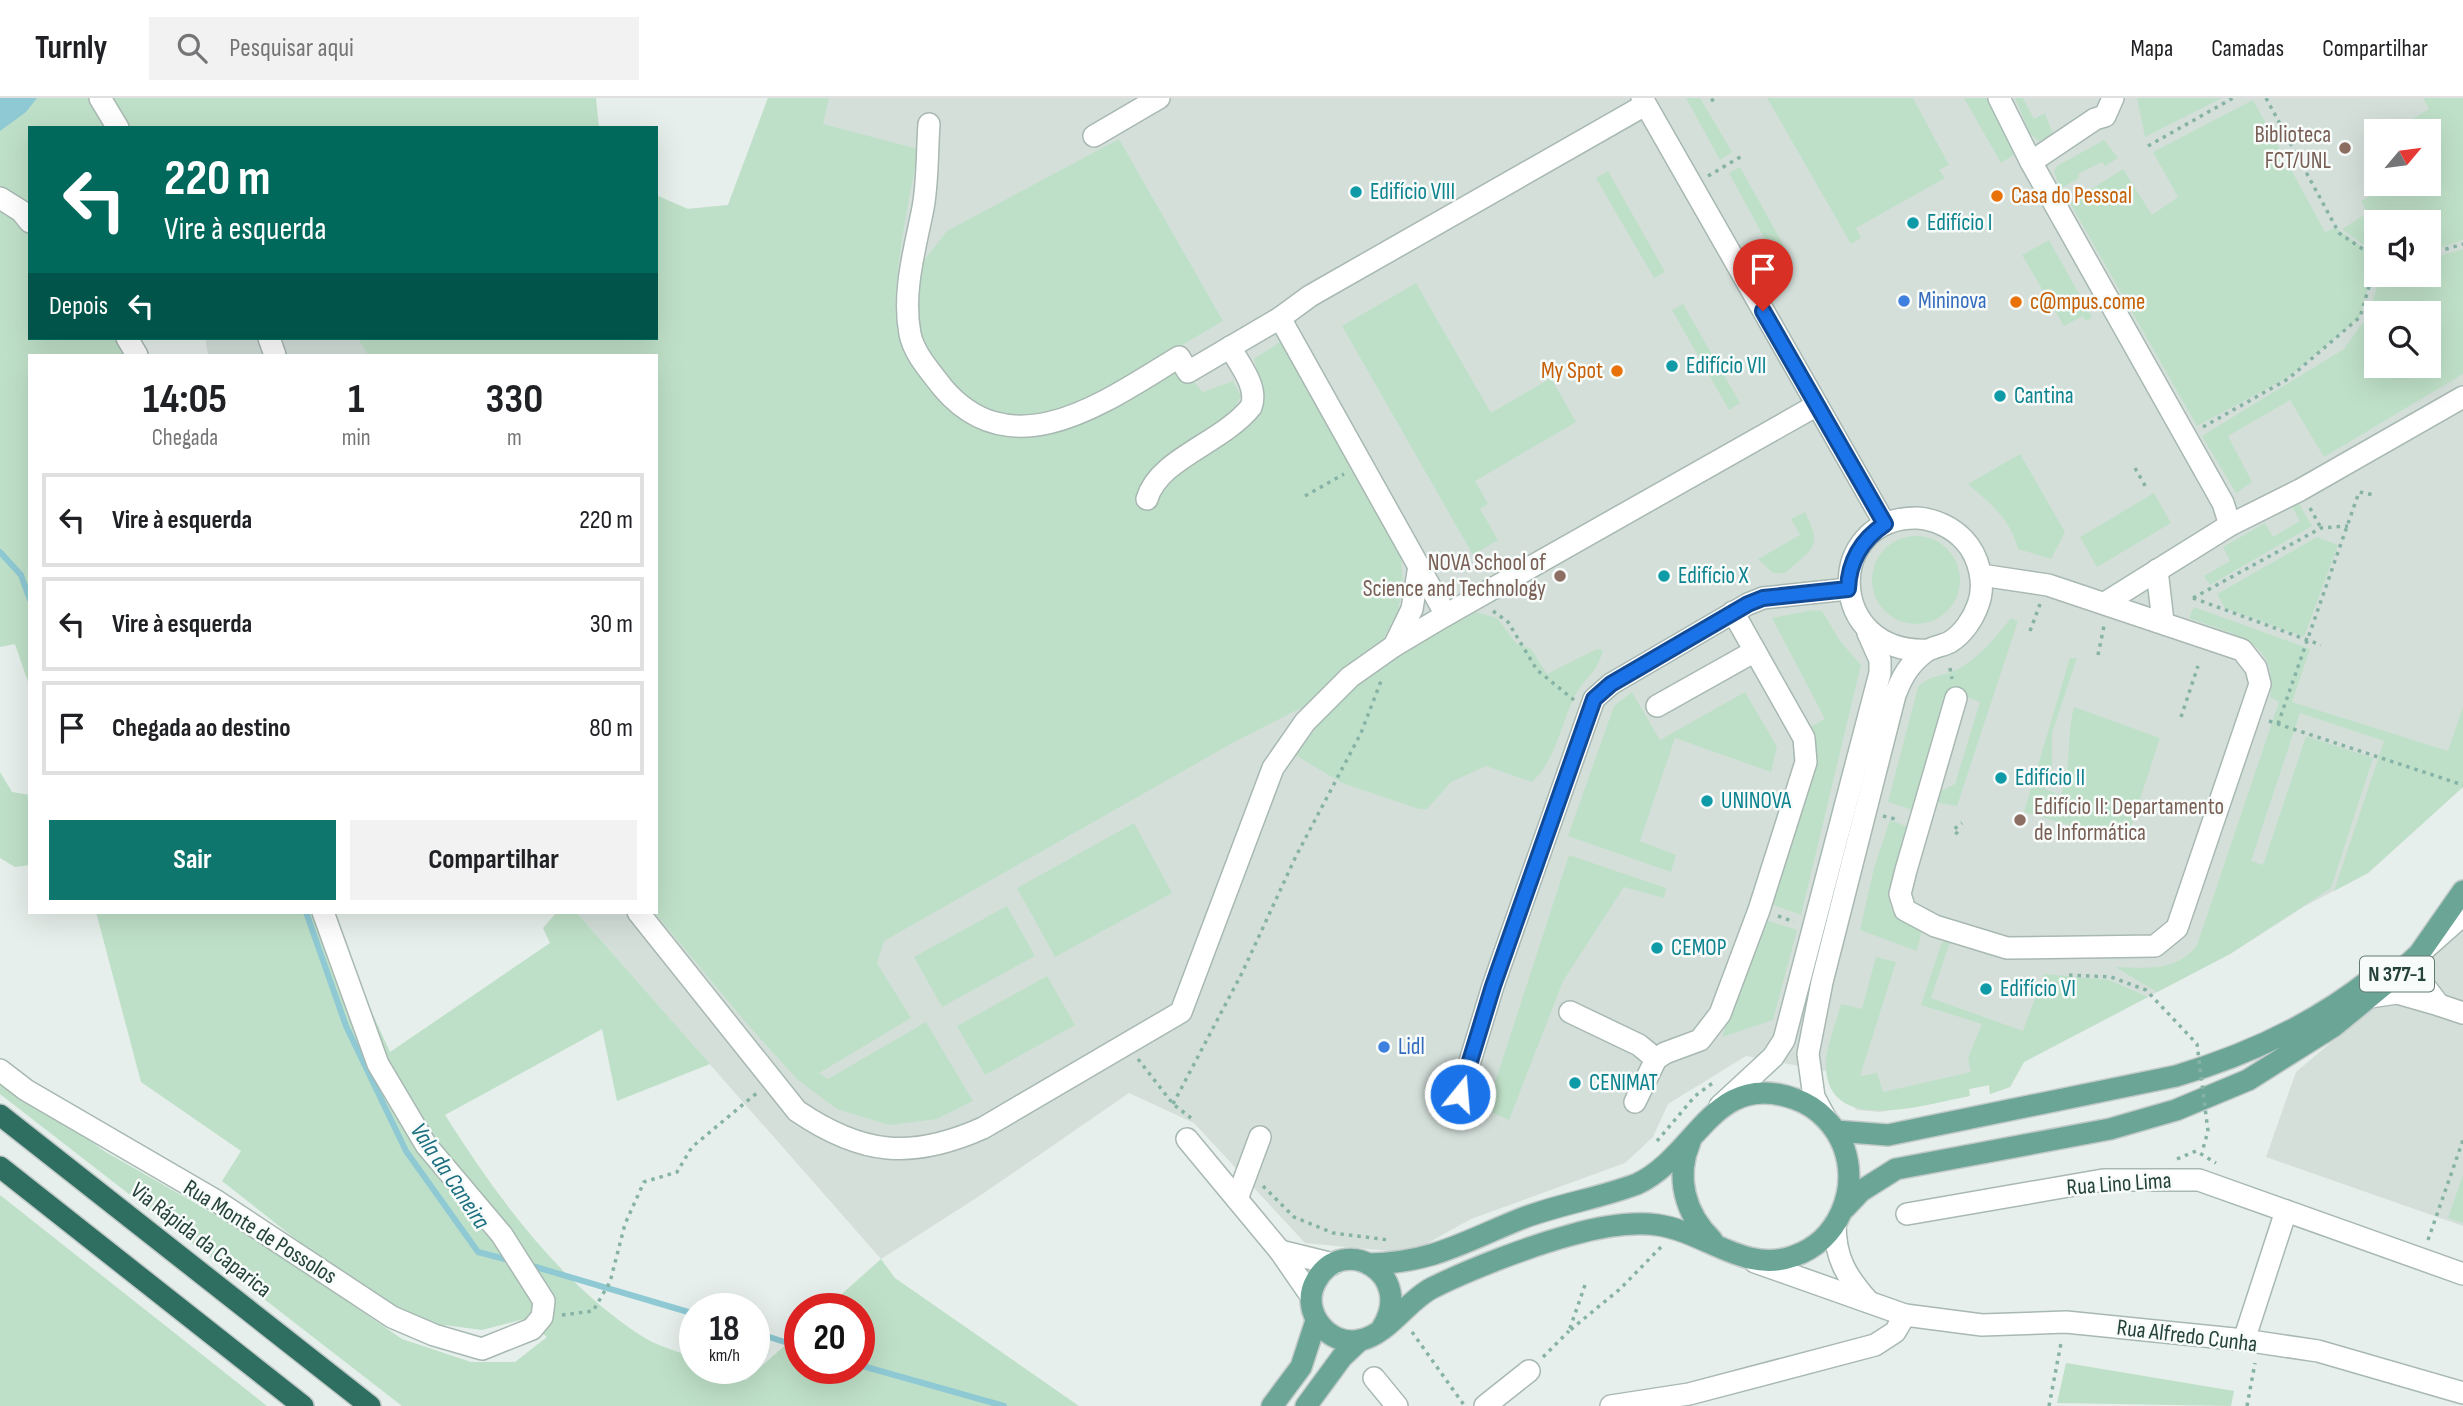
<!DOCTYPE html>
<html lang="pt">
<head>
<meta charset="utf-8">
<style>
	body { margin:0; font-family:"Sofia Sans Condensed",sans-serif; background:#f2f2f2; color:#202124; height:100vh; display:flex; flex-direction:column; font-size:26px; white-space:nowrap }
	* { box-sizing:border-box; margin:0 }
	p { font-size:23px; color:#757577 }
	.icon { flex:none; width:38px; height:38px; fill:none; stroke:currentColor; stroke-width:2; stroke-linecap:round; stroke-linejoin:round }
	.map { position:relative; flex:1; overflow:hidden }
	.details { position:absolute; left:28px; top:256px; width:630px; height:560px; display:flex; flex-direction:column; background:#fff; border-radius:0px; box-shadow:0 7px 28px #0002 }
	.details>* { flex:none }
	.banner { position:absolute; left:28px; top:28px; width:630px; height:214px; border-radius:0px; box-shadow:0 7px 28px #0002; background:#00695c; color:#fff; overflow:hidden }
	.needle { width:46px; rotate:61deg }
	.controls { position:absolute; left:2364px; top:21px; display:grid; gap:14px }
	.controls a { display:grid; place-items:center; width:77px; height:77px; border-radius:0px; background:#fff; box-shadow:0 7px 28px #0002; font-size:35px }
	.speed { position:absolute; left:679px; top:1195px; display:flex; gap:14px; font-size:35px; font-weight:700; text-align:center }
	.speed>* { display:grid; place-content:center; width:91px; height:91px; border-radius:50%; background:#fff; box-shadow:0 7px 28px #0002; line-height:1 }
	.speed small { font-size:18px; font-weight:400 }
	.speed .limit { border:10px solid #d22; background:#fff; color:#111 }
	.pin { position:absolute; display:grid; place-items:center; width:60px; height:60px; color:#fff; margin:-72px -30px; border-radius:50% 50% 50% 0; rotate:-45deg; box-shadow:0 0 7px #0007 }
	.pin .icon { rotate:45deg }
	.me { position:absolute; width:77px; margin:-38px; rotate:17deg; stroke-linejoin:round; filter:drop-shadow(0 0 5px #0008) }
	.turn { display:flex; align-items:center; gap:24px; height:147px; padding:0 21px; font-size:32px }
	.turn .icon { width:91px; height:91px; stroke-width:2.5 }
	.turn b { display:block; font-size:49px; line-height:60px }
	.then { display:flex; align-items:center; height:66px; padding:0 21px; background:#0003; gap:14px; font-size:26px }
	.eta { display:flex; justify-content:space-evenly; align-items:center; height:119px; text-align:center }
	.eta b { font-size:42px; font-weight:700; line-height:49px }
	.action { display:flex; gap:14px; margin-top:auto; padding:14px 21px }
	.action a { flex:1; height:80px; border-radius:0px; background:#0f766e; color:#fff; font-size:28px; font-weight:700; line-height:80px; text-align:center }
	.action a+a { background:#f2f2f2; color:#202124 }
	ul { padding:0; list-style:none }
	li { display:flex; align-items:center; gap:21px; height:94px; margin:0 14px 10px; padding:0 7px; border:4px solid #e0e0e0; border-radius:0px }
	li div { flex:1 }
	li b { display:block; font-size:26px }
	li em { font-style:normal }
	header { display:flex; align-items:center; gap:42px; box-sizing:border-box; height:98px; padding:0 35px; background:#fff; border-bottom:2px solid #e0e0e0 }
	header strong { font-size:33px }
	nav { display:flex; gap:38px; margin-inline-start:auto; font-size:24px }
	.search { width:490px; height:63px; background:#f2f2f2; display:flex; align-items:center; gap:18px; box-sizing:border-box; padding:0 24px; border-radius:0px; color:#757577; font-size:26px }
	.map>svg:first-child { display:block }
</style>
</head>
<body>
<header>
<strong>Turnly</strong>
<div class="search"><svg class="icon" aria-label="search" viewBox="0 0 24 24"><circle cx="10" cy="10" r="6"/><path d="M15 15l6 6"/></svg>Pesquisar aqui</div>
<nav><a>Mapa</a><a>Camadas</a><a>Compartilhar</a></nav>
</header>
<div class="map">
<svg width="2463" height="1308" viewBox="0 0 2463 1308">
	<rect width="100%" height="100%" fill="#e6efeb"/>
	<g fill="#d4dfda" fill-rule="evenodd">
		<path d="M768,0H2463V689L2368,775L2305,808L2230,856L2024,964L2010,989L1990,996L1989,987L1969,991V998L1880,1014L1857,1012L1834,992L1826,973L1746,958L1668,1006L1653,1039L1625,1065L1471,1121L1410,1155L1305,1145L1194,1025L1129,995L981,1097L881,1161L576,814H656V257H208L205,240H656V114L728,107ZM2376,33H2429V86H2376ZM2376,124H2429V177H2376ZM2376,215H2429V268H2376Z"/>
		<polygon points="2463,833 2463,1128 2266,1059 2296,974"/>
	</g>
	<g fill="#bfe0c8" fill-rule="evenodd">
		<polygon points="0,0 596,0 599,30 30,30 30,240 137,240 150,257 30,257 30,590 15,546 0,549"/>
		<path d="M768,0H829L823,26L918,51C911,97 888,193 898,236C900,244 906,253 909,260C930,303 964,328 1011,335L1174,271L1189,279L1203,294L1233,283L1241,298L1233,313L1139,391H1155L1251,318L1264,296L1254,261L1283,242L1400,448L1403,486L1398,513L1382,543L1350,565L1307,607L1236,643L884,843L877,865L911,920L819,975L828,981L926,924L973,1003L937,1021L889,1027L837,1011L798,982L747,926L654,814L656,257H368L358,240H656V97L688,111L728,107Z"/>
		<polygon points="1686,0 1700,0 1732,54 1720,62"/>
		<polygon points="1767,0 1913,0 1949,67 1939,72 1945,80 1856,130 1861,140 1851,146"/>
		<polygon points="1964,0 1991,0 2018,54 2001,65"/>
		<polygon points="2015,0 2023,0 2034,21 2045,15 2053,36 2039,43 2030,36"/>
		<polygon points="2137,0 2222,0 2145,39"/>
		<polygon points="2423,0 2463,0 2463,142 2429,154 2429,124 2376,124 2376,156 2342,131 2368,115 2361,103 2392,86 2429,86 2429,33 2396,31 2429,11"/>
		<polygon points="2253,2 2325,134 2336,130 2376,159 2360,219 2287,280 2197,328 2070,105 2123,71 2152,117 2178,99 2153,54"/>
		<polygon points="1119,41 1223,223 1059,319 1027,328 955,297 923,245 915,209 921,166 947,133"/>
		<polygon points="2104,42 2118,60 2105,68 2102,64 2078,76 2079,80 2060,91 2054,74 2057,68"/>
		<polygon points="1740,69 1793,164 1768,179 1753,153 1767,145 1729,75"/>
		<polygon points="1608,73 1665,174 1654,180 1596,80"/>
		<polygon points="2049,142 2092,219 2086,223 2083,218 2064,228 2022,157"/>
		<path d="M2463,151V276L2324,359L2290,302L2228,338L2252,384L2236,395L2202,338L2344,251L2367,219L2381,177H2429V161ZM2376,215H2429V268H2376Z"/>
		<polygon points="1416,185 1491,315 1551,280 1576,324 1475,383 1488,406 1480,411 1498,442 1473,457 1342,228"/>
		<polygon points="1683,206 1740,305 1729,312 1672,212"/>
		<path d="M2020,356L2065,434L2051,461L2018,451C2011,422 1990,405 1968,386Z"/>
		<polygon points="2154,395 2171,425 2097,469 2080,439"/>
		<polygon points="2299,406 2312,428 2210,487 2204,478 2230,463 2223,449 2265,425 2273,439 2300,423 2292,409"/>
		<path d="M1805,414C1823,450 1813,450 1785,475H1773L1758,461L1800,437L1791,421Z"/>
		<circle cx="1916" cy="482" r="44"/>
		<polygon points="2317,439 2338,447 2304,539 2225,510 2217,496"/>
		<path d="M2194,509L2310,551L2292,604L2448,653L2463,609V689L2368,775L2334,793L2384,643L2300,615L2251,763L2263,767L2306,638L2373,660L2331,790L2230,856L2157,894L2115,869C2147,870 2176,874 2197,847L2279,604L2270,599C2280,542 2233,537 2189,520Z"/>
		<polygon points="1813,512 1822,513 1840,543 1861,567 1801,817 1768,805 1816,662 1812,628 1825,621 1772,520"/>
		<path d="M1476,514L1497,520L1516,545L1531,551L1547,576L1597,551L1603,552C1597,576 1584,580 1574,599C1561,627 1555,663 1532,684L1486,668L1451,684L1427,711H1419L1342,685L1295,657L1336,604L1396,557Z"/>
		<path d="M2011,520L2018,523L1957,708L1933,704L1937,695L1955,686L1980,604L1952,593L1915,713L1888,704L1918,589C1930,576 1944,579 1958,571C1981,558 1994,541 2011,520Z"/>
		<path d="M2070,560H2077L2052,635V669L2045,691L2061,697C2072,668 2066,639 2074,609L2160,640L2126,744L2024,714Z"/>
		<polygon points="1632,594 1660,642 1745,594 1777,649 1771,674 1675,640 1640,743 1676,757 1671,774 1568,738 1614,608"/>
		<polygon points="0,674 12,694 30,697 30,767 15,769 0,760"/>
		<polygon points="1890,722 1908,729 1890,807 1893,815 1922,832 1917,853 1860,832 1874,770"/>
		<polygon points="1134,725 1172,795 1055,859 1017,790"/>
		<polygon points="1569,757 1666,790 1664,800 1624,789 1563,883 1509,1022 1486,1012"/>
		<polygon points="1007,808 1035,858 942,909 914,859"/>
		<path d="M96,814H333L358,884L390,954L550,845L543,830L557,814H576L710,966L617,1003L602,931L445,1017C497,1099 558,1183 640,1237C656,1248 677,1253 695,1260V1270L719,1271L746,1282L800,1234V1270H859V1211H825L881,1161L895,1180L1079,1308H402L0,996V977L104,1053L246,1134L402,1241L471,1264H515L547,1239L524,1221L482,1232L421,1224L312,1154L222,1083L241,1053L141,984Z"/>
		<polygon points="1762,821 1797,832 1773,922 1722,939"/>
		<path d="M1942,844H1950L1931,900L2023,933L2044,876L2109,882L2148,899L2024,964L2010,989L1990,996L1989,987L1969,991L1970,998C1929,1005 1829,1039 1826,970C1825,949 1836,926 1841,906L1862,911L1876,859L1896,864L1860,978L1877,975L1883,994L1971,974L1968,960L1982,926L1921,907Z"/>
		<polygon points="1047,878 1075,927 985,977 957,928"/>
		<polygon points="2463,1077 2463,1125 2448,1120"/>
		<polygon points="0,1097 267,1308 0,1308"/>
		<polygon points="2066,1265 2234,1293 2231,1308 2057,1305"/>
	</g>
	<polygon fill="#8ec9d4" points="0,0 37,0 26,14 0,33"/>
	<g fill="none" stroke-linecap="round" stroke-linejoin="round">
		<g stroke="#8ec9d4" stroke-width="6">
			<polyline points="0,454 21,477 30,502"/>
			<polyline points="306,814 346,928 406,1053 478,1154 512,1163"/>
			<polyline points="529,1167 695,1216"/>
			<polyline points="754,1234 800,1249"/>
			<polyline points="859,1267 1004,1308"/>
		</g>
		<g stroke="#a8b8b2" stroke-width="24">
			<g id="minor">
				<polyline points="100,0 118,30"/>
				<polyline points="1642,0 1885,426"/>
				<polyline points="1999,0 2031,64 2223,405 2230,427"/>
				<path d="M929,26C927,53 928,83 923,110C915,151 902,194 910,236C914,256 931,274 943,290C1014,373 1109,301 1179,259L1188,274L1280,220L1310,198L1645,7"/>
				<polyline points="1094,38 1159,0"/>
				<polyline points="2031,64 2095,21 2105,18 2113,0"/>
				<polyline points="0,100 21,113 30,124"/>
				<polyline points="1280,220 1446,517"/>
				<polyline points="127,240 137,257"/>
				<polyline points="269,240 275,257"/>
				<path d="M1147,401C1158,361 1222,345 1251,309C1259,289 1239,266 1230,249"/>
				<polyline points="2157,472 2163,524"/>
				<polyline points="2105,505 2230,427 2300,392 2463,299"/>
				<polyline points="1394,548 1412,511 1419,468"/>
				<polyline points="1956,600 1906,772 1900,796 1905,812 1935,828 2007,850 2155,848 2177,830 2260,586 2256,570 2242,552 2048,487 1981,477"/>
				<polyline points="1657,608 1755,553"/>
				<path d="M638,814L797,1013C862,1057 911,1062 983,1030L1181,914L1273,670L1305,624L1350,579L1394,548L1446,517L1817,307"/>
				<polyline points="2370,899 2397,895 2439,907 2422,885 2419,856 2463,817"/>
				<polyline points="2439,907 2463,915"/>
				<polyline points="1570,914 1639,947 1656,961"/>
				<polyline points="0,972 26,992 215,1102 392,1219 434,1237 482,1251 532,1231 542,1219 544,1203 502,1137 426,1047 378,966 323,814"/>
				<polyline points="1460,996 1493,888 1594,601 1611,586 1748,506 1763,500 1848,491"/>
				<polyline points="1635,1004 1656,961 1665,955 1700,942 1720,916 1759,812 1806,664 1804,640 1733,514"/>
				<polyline points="1720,1008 1773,959 1784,942 1880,575 1880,562 1868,535"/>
				<path d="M1826,1021L1814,999L1808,956L1822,884L1895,597C1902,579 1909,566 1925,554C1932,549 1942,548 1950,544C1963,536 1973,521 1978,507C1986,486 1979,458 1964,442C1952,429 1934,421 1917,420C1824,419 1826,557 1928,552"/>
				<polyline points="1187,1041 1280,1153 1311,1198"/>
				<polyline points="1237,1101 1260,1039"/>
				<polyline points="1907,1116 2103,1082 2199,1082 2463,1176"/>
				<path d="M1835,1126C1835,1160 1846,1178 1868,1203"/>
				<polyline points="1280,1153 1333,1166"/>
				<polyline points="1755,1164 1905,1217 1982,1227 2066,1224 2244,1242 2318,1253 2463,1295"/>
				<polyline points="2244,1242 2286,1113"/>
				<polyline points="1374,1280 1397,1308"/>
				<polyline points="1485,1308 1529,1273"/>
				<polyline points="1611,1308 1689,1296 1875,1247 1895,1234 1905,1217"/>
			</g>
		</g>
		<g stroke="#c2cac8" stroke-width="24">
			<g id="major">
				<path d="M1836,1033L1888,1037L2176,978C2247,957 2313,927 2371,881"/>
				<path d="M1690,1044C1675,1079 1685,1116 1712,1142"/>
				<polyline points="1845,1110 1861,1093 1896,1071 2110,1031 2176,1012 2248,982 2334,928 2396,877 2419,856 2463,793"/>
				<path d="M1368,1166C1433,1165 1465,1143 1523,1120C1560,1106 1600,1100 1637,1086C1697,1058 1714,971 1795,1001C1818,1009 1836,1028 1844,1050C1859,1093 1838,1143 1794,1158C1745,1176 1706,1134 1658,1127C1629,1123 1599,1129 1571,1137C1530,1148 1470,1171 1432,1190C1407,1203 1389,1235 1361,1242C1329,1250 1299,1213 1316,1183C1343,1134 1416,1176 1382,1230"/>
				<polyline points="1272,1308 1301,1269 1316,1223"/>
				<polyline points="1306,1308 1342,1259 1360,1242"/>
			</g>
		</g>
		<g stroke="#c2cac8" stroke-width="24">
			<g id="highway">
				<polyline points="0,1017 370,1308"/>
				<polyline points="0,1069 303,1308"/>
			</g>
		</g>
		<g stroke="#86b3a5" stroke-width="3.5" stroke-dasharray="3.5 5" stroke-linecap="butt">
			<polyline points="2266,0 2339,135 2376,160"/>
			<polyline points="1711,3 1715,0"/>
			<polyline points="2148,48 2233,0"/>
			<polyline points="1708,78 1742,58"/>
			<polyline points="2429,156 2463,146"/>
			<polyline points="2203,329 2288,281 2360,219 2376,165"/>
			<polyline points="2135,370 2147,391"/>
			<polyline points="1305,398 1344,376"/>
			<polyline points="2310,410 2321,430"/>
			<polyline points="2193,500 2321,430 2348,428"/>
			<polyline points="2193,500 2321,547"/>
			<polyline points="1493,513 1508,524 1537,572 1574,602"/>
			<polyline points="2030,533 2040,506"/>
			<polyline points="2098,557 2104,528"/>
			<polyline points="1950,570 1952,581"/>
			<polyline points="2181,619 2198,568"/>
			<polyline points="2269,623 2463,687"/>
			<polyline points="2278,626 2359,394 2374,397"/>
			<polyline points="1883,718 1899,722"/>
			<polyline points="1958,736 1953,732 1962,725"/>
			<polyline points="1778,818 1794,824"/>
			<polyline points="1138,961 1173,1006 1191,1020"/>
			<polyline points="1173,1006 1242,875 1296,758 1361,635 1381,583"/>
			<polyline points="1657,1043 1695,998 1714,984"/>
			<polyline points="2177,1061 2196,1053 2216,1065"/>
			<polyline points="1263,1088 1294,1119 1333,1135 1389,1142"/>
			<polyline points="2428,1142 2463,1042"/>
			<polyline points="1585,1187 1569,1233 1620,1191 1661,1149"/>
			<polyline points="562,1217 593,1213 610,1184 625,1126 644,1084 677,1074 692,1049 758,994"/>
			<polyline points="1412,1234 1464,1307"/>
			<polyline points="1543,1259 1569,1233"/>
			<polyline points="2049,1308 2061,1245"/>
			<polyline points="2247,1308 2255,1265"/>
		</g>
		<use href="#minor" stroke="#fff" stroke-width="21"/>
		<use href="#major" stroke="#6aa596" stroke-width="21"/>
		<use href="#highway" stroke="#2f6f62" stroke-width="21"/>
		<polyline stroke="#86b3a5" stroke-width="3.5" stroke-dasharray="3.5 5" stroke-linecap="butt" points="2069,877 2111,879 2146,892 2197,946 2208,1033 2202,1054"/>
	</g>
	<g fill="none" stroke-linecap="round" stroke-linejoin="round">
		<g stroke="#114b97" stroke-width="18">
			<path id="route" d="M1460,996L1493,888L1594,601L1611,586L1748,506L1763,500L1848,491C1849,463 1861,442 1885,426L1763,213"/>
		</g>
		<use href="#route" stroke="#1a73e8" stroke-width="12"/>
	</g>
	<g fill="#8d6e63" stroke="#f7fbf9" stroke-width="2.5">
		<circle cx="2345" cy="50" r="7"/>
		<circle cx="1560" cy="478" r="7"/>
		<circle cx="2020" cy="722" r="7"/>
	</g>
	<g fill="#0f9aa8" stroke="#f7fbf9" stroke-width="2.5">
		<circle cx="1356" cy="94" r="7"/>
		<circle cx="1913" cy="125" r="7"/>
		<circle cx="1672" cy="268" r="7"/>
		<circle cx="2000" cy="298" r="7"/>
		<circle cx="1664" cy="478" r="7"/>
		<circle cx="2001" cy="680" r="7"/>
		<circle cx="1707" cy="703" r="7"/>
		<circle cx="1657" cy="850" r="7"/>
		<circle cx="1986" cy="891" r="7"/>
		<circle cx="1575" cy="985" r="7"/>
	</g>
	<g fill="#e8710a" stroke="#f7fbf9" stroke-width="2.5">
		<circle cx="1997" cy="98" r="7"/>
		<circle cx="2016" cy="204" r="7"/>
		<circle cx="1617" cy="273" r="7"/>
	</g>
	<g fill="#3f7fe0" stroke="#f7fbf9" stroke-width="2.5">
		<circle cx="1904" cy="203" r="7"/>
		<circle cx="1384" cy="949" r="7"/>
	</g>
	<g text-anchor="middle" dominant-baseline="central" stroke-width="5" stroke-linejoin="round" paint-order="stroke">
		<rect fill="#f7fbf9" stroke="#637a73" stroke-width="2" x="2360" y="858.5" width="74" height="35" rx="5"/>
		<g font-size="21" font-weight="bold" fill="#24423a">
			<text x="2397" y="876">N 377-1</text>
		</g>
		<g font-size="23" fill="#785e54" stroke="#f7fbf9" text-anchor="end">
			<text x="2331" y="37">Biblioteca<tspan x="2331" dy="26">FCT/UNL</tspan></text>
			<text x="1546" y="465">NOVA School of<tspan x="1546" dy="26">Science and Technology</tspan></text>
			<text x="2034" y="709" text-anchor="start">Edifício II: Departamento<tspan x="2034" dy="26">de Informática</tspan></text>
		</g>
		<g font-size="23" fill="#0d838f" stroke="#f7fbf9" text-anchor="start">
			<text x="1370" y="94">Edifício VIII</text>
			<text x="1927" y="125">Edifício I</text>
			<text x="1686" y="268">Edifício VII</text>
			<text x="2014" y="298">Cantina</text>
			<text x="1678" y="478">Edifício X</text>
			<text x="2015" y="680">Edifício II</text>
			<text x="1721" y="703">UNINOVA</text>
			<text x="1671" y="850">CEMOP</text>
			<text x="2000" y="891">Edifício VI</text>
			<text x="1589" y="985">CENIMAT</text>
		</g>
		<g font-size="23" fill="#c56008" stroke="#f7fbf9" text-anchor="start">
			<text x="2011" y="98">Casa do Pessoal</text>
			<text x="2030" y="204">c@mpus.come</text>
			<text x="1603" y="273" text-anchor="end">My Spot</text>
		</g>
		<g font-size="23" fill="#366cbe" stroke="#f7fbf9" text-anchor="start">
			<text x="1918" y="203">Mininova</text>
			<text x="1398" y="949">Lidl</text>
		</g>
		<g font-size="23" fill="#24423a" stroke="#f7fbf9">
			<text transform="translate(2119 1086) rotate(-4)">Rua Lino Lima</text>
			<text transform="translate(260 1134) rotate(32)">Rua Monte de Possolos</text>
			<text transform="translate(201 1142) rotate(38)">Via Rápida da Caparica</text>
			<text transform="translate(2187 1238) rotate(7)">Rua Alfredo Cunha</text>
		</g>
		<g font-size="24" font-style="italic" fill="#1c6f80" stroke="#f7fbf9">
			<text transform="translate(450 1078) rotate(56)">Vala da Caneira</text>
		</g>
	</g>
</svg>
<div class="controls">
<a><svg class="needle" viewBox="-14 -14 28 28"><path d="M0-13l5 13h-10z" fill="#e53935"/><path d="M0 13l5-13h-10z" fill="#757577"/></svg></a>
<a><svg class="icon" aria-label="sound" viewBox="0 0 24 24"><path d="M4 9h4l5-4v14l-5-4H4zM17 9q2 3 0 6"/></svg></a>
<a><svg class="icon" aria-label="search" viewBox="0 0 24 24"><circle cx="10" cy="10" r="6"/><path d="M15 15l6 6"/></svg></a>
</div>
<div class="speed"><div>18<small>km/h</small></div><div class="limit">20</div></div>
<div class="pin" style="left:1763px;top:213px;background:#d93025"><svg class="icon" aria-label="arrive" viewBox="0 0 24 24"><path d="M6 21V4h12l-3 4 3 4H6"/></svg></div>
<svg class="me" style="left:1460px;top:996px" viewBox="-20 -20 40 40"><circle r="17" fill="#1a73e8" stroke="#fff" stroke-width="3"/><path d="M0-11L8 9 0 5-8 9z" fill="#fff"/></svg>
<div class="banner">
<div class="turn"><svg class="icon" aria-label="left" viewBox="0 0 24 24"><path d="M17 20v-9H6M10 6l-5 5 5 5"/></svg><div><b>220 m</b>Vire à esquerda</div></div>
<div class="then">Depois<svg class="icon" aria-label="left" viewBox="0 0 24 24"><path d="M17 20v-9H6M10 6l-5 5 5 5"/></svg></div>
</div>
<section class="details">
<div class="eta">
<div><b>14:05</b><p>Chegada</p></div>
<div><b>1</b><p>min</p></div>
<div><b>330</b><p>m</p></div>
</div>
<ul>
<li><svg class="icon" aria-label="left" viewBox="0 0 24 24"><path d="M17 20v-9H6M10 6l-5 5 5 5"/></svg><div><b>Vire à esquerda</b></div><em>220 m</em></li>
<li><svg class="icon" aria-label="left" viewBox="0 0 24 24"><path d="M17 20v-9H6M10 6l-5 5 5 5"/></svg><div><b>Vire à esquerda</b></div><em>30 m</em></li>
<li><svg class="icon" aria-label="arrive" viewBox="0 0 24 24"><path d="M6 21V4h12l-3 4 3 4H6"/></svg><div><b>Chegada ao destino</b></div><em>80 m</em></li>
</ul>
<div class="action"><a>Sair</a><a>Compartilhar</a></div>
</section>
</div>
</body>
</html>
